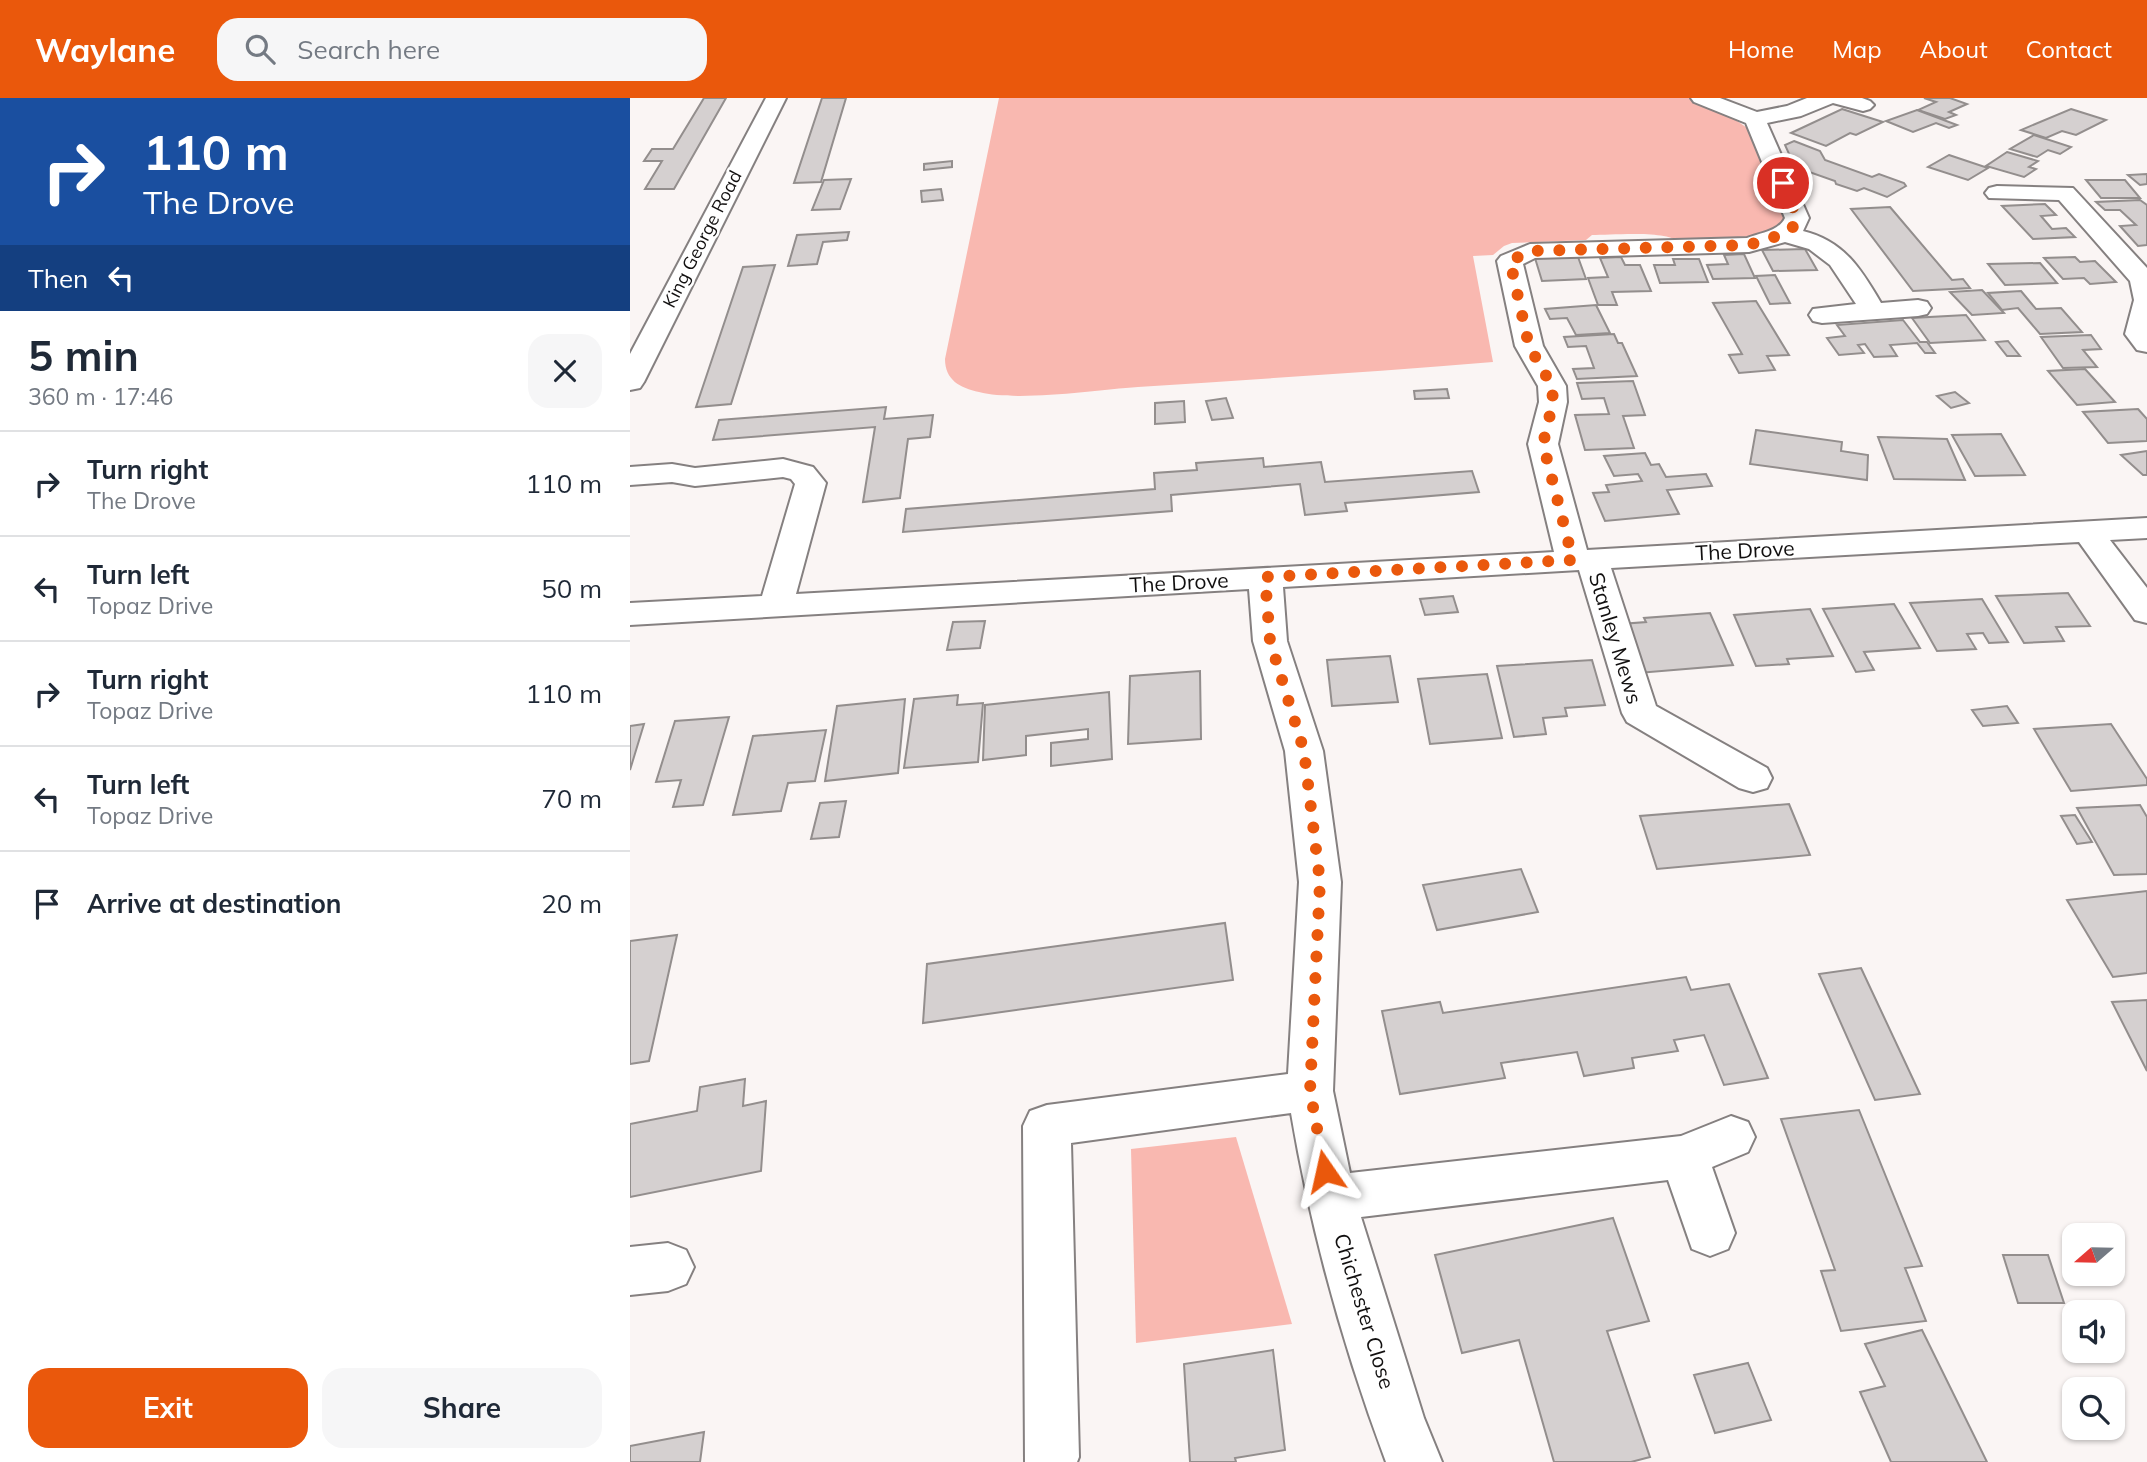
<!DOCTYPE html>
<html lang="en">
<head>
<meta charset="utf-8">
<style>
	body { margin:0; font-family:Mulish,sans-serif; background:#f6f6f7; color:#1f2937; height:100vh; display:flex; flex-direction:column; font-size:26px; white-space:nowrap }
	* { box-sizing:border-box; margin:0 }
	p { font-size:23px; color:#747a83 }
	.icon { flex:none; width:38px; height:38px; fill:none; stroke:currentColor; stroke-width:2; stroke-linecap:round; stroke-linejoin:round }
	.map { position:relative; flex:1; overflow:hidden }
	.panel { display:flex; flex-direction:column; background:#fff; width:630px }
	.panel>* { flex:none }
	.banner { background:#1a4fa0; color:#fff; overflow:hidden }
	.needle { width:46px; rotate:250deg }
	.buttons { position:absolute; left:1432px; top:1125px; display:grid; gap:14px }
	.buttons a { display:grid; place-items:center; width:63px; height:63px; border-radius:14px; background:#fff; box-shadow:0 2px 5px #0004; font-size:35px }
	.pin { position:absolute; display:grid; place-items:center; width:60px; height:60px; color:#fff; margin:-30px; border:4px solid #fff; border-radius:50%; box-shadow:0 2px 7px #0007 }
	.me { position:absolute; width:77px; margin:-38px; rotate:349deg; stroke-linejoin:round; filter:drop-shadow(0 0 5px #0008) }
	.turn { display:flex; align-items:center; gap:24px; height:147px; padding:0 28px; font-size:32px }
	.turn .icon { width:91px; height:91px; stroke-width:2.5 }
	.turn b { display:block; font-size:49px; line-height:60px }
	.then { display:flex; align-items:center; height:66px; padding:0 28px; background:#0003; gap:14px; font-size:26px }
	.round { display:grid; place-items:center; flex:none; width:74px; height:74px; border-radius:21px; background:#f6f6f7 }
	.overview { display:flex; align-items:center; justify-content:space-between; height:119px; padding:0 28px }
	h1 { font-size:42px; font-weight:700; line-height:52px }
	.primary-button { display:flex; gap:14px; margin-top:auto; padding:14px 28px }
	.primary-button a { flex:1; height:80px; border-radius:21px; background:#ea580c; color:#fff; font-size:28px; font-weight:700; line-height:80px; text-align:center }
	.primary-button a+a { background:#f6f6f7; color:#1f2937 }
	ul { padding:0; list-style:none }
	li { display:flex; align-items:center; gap:21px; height:105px; padding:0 28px; border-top:2px solid #e0e1e3 }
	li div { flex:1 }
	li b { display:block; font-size:26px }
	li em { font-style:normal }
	header { display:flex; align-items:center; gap:42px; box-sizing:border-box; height:98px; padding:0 35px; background:#ea580c; color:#fff }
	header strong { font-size:33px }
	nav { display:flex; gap:38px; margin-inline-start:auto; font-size:24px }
	.search { width:490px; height:63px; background:#f6f6f7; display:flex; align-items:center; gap:18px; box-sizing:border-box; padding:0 24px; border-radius:21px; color:#747a83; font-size:26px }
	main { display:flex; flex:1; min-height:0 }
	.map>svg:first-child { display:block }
</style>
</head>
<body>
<header>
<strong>Waylane</strong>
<div class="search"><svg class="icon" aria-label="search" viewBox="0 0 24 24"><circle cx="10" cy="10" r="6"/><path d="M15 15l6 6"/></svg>Search here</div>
<nav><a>Home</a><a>Map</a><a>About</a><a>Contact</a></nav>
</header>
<main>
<section class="panel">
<div class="banner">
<div class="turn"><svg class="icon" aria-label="right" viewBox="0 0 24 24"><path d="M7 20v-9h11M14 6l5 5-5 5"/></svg><div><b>110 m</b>The Drove</div></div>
<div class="then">Then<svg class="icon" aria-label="left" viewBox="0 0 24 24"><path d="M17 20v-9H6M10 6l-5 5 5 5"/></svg></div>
</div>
<div class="overview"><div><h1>5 min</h1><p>360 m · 17:46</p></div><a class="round"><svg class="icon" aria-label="close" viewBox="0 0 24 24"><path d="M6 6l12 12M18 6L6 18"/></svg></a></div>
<ul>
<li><svg class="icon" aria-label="right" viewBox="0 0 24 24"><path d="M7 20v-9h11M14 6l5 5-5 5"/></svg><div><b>Turn right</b><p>The Drove</p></div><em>110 m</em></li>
<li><svg class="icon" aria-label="left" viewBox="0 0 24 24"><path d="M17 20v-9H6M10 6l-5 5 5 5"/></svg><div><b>Turn left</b><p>Topaz Drive</p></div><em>50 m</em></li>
<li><svg class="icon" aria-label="right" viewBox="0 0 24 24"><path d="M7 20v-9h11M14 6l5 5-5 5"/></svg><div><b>Turn right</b><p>Topaz Drive</p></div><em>110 m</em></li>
<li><svg class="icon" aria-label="left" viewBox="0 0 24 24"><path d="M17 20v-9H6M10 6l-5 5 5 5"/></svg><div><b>Turn left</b><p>Topaz Drive</p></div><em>70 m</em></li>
<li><svg class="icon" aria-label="arrive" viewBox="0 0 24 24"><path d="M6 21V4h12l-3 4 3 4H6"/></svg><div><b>Arrive at destination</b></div><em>20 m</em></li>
</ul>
<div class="primary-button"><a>Exit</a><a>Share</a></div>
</section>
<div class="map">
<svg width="1517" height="1364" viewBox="0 0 1517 1364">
	<rect width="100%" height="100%" fill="#faf5f4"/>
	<g fill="#f9b8b0">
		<path d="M369,0H1061L1093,13L1120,32L1156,115C1150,148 1076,143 1049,144C1036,132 982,137 962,137L956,142L882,145L874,148L863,157L843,158L863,264C744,274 626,281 508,289C465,292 388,304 349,294C330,290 315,282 315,261Z"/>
		<polygon points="606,1039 662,1226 506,1245 501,1051"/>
	</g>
	<g fill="#d5d0d0" stroke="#938e8d" stroke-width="2">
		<polygon points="74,0 96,0 44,91 15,91 32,63 14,63 22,51 43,51"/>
		<polygon points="192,0 216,0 191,84 164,85"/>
		<polygon points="1294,0 1320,0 1337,6 1319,14 1326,17 1315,21 1288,12 1306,4"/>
		<polygon points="1212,11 1253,24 1226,37 1220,35 1196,48 1161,35"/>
		<polygon points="1441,11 1476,22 1446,37 1432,33 1416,40 1391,32"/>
		<polygon points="1287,12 1327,27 1319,30 1306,25 1283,34 1256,23"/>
		<polygon points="1404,37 1441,49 1430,56 1418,52 1407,59 1380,51"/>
		<polygon points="1164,43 1190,53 1195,62 1242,79 1249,76 1274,85 1276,88 1257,99 1234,90 1227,93 1206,86 1205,83 1165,69 1155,47"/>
		<polygon points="1377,54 1408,63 1399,69 1406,71 1394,79 1356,68"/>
		<polygon points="1319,57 1358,70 1338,82 1298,69"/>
		<polygon points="322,63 322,69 294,72 294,66"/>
		<polygon points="1517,76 1517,86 1510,87 1498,77"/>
		<polygon points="221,81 210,111 182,112 194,82"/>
		<polygon points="1456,82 1495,82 1510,100 1471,100"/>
		<polygon points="311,91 313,102 292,104 291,93"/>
		<polygon points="1510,102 1517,107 1517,147 1508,148 1490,128 1506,127 1490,112 1475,112 1466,104"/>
		<polygon points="1415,106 1426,117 1411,118 1422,131 1436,130 1445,139 1403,141 1372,108"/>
		<polygon points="1260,109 1322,182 1333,181 1340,190 1283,193 1221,111"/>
		<polygon points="219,134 217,142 193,144 187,166 158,168 167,137"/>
		<polygon points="1175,151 1187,172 1143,173 1132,152"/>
		<polygon points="1114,156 1125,180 1083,181 1077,167 1098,166 1094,157"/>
		<polygon points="948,159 956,181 912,183 905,160"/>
		<polygon points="991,159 995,167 1010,167 1021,193 982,194 987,207 968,207 958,180 978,179 970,160"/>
		<polygon points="1445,159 1450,164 1465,163 1486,184 1460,186 1454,180 1433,181 1414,160"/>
		<polygon points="1043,161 1069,161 1078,184 1030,185 1024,167 1045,167"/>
		<polygon points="1410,165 1427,185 1375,187 1358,166"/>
		<polygon points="145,167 101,306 66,309 113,169"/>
		<polygon points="1145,177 1160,205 1140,206 1126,178"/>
		<polygon points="1352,192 1374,215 1342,217 1320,194"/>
		<polygon points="1391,193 1406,211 1431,210 1452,234 1410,236 1388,210 1372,212 1358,195"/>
		<polygon points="1126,203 1159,257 1137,258 1145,272 1109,275 1099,257 1112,256 1083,205"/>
		<polygon points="966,207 980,235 946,237 937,220 920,221 915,211"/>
		<polygon points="1336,217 1355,242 1300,245 1282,220"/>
		<polygon points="1273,222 1290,244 1297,244 1305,255 1295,255 1287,245 1260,247 1267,258 1244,259 1235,246 1228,247 1234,255 1209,257 1197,240 1215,238 1207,227"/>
		<polygon points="984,236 988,245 992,245 1007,278 947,281 943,271 964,270 956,248 938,249 934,239"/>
		<polygon points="1461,237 1471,251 1453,252 1467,269 1433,270 1411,239"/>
		<polygon points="1378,243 1390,258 1377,258 1366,244"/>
		<polygon points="1455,271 1485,304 1447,307 1418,273"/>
		<polygon points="1003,283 1015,317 993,318 1004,350 955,352 945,317 979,316 974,300 952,301 947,285"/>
		<polygon points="817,291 819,300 785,301 784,293"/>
		<polygon points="1325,294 1339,305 1321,310 1307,298"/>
		<polygon points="596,300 603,320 582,322 576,303"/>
		<polygon points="554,303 555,324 525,326 525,305"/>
		<polygon points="256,309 254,321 303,317 300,339 278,341 270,400 233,404 245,329 83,342 89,322"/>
		<polygon points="1508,311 1517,321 1517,343 1478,345 1453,314"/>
		<polygon points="1126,332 1212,344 1211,353 1238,357 1237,382 1120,366"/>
		<polygon points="1371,336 1395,377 1345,378 1322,337"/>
		<polygon points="1248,339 1317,341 1335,382 1264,381"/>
		<polygon points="1517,353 1517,377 1513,377 1491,357"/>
		<polygon points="1015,355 1021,367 1029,366 1036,379 1076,376 1082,388 1037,392 1049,416 975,423 963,395 979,394 976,387 1012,383 1008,376 984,378 974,358"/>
		<polygon points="633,360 634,369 691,364 695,384 842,373 849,394 715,405 717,413 675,417 670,386 541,397 542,413 273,434 276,411 525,391 524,375 567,372 566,365"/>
		<polygon points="1438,495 1460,528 1426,529 1434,543 1394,545 1366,498"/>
		<polygon points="823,498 828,514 795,517 790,501"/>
		<polygon points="1352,501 1378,544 1359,545 1353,535 1337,536 1346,551 1307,553 1280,505"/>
		<polygon points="1264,506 1290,550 1234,554 1244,572 1226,574 1193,511"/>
		<polygon points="1180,511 1203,558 1157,561 1159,566 1126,568 1104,517"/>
		<polygon points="1080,515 1103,567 1008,575 991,526 1016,524 1014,520"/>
		<polygon points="355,523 350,550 317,552 323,524"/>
		<polygon points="760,558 768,604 702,608 697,562"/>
		<polygon points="962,562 975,607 935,610 937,618 913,620 916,636 884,639 867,568"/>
		<polygon points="570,573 571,641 498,646 500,578"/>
		<polygon points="857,576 872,640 800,646 788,581"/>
		<polygon points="479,594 482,661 421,668 421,645 458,641 458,631 396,638 396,657 353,662 355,607"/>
		<polygon points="328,597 327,607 353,605 348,664 274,670 284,601"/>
		<polygon points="275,601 268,675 195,683 207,608"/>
		<polygon points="1377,608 1388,625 1353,628 1342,612"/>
		<polygon points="99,619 73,707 43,709 51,682 26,684 45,623"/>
		<polygon points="14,626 0,672 0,628"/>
		<polygon points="1481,626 1517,681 1517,687 1441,693 1404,631"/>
		<polygon points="196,632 185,683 158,685 151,713 103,717 123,638"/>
		<polygon points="216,703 209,739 181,741 190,705"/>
		<polygon points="1159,706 1180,757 1027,771 1010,718"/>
		<polygon points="1510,707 1517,719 1517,776 1484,777 1447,710"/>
		<polygon points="1445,717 1462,744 1447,746 1431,718"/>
		<polygon points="891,771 908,814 807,832 793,787"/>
		<polygon points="1517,793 1517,875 1483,879 1437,802"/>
		<polygon points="595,825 603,882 293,925 297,866"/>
		<polygon points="47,837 19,963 0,966 0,843"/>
		<polygon points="1231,870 1290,996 1245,1002 1189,876"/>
		<polygon points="1056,879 1061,892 1099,886 1138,980 1094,987 1074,937 1044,942 1048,953 1002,960 1004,970 954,978 947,954 871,965 875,980 770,996 752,913 810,904 813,915"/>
		<polygon points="1517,902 1517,973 1482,904"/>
		<polygon points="115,981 113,1008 136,1003 131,1073 0,1099 0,1026 67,1013 70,989"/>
		<polygon points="1229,1012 1292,1168 1275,1170 1296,1223 1211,1233 1191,1173 1205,1172 1151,1021"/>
		<polygon points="983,1120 1019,1223 977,1233 1020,1359 1001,1364 924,1364 889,1242 832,1255 805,1157"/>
		<polygon points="1373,1157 1418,1157 1434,1205 1388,1205"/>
		<polygon points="1292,1232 1357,1364 1261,1364 1230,1294 1255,1288 1235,1246"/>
		<polygon points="643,1252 655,1352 605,1360 606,1364 560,1364 554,1266"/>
		<polygon points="1118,1265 1141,1322 1085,1335 1064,1277"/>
		<polygon points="74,1334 70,1364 0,1364 0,1348"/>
	</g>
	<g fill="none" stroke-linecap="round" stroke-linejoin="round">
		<g stroke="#858080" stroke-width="4">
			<g id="minor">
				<polygon points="136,0 156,0 14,284 10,290 0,292 0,256"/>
				<path d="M1061,0H1090L1127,14L1157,8L1177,0H1232L1240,3L1244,7L1240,11L1233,13L1203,5L1171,18L1137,25L1179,120L1173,133C1214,143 1231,171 1251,205L1288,202L1297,204L1301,210L1297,216L1288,218L1192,225L1183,223L1179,217L1183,211L1226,206L1200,167L1179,151L1155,144L1119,154L905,160L893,166L913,248L936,288L937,304L928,346L957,452L1517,420V440L1480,442L1517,490V525L1505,522L1449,444L981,470L1026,608L1137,670L1142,680L1137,690L1123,694L1109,690L997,624L992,615L949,472L653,489L657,543L693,653L711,784L703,993L720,1075L1051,1038L1101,1018L1118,1024L1125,1039L1118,1054L1082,1069L1105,1135L1098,1151L1080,1158L1062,1151L1038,1082L731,1119L794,1320L812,1364H756C714,1252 681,1133 661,1015L441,1045L449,1359L447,1364H395L393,1028L400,1013L417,1007L658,976L669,784L655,653L623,543L619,491L0,527V505L132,498L165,386L161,381L153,379L65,388L42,384L0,387V369L42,366L65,370L153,361L183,369L196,385L166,496L924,454L898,346L909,304L908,288L885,248L867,163L871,158L900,146L1117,140C1130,135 1149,133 1155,120L1116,25L1064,4Z"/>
				<polygon points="1367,88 1443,90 1517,170 1517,254 1507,252 1495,236 1504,202 1500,183 1429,102 1359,100 1355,95 1359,90"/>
				<polygon points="38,1145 56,1152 64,1169 56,1186 38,1193 0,1197 0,1149"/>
			</g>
		</g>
		<use href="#minor" fill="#fff" fill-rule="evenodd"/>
	</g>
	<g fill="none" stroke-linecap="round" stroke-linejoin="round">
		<polyline stroke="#ea580c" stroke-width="12" stroke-dasharray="0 21.6" points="695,1073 680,993 690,784 674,653 640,543 635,479 943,462 913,346 923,304 922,288 899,248 880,163 900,153 1119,147 1154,136 1164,128 1167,120 1153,85"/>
	</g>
	<g text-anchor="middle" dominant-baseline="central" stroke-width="5" stroke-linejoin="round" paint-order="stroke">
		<g font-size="18" fill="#110f0f" stroke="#fff">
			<text transform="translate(72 141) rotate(-63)">King George Road</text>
		</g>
		<g font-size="21" fill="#110f0f" stroke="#fff">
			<text transform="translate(1115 452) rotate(-3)">The Drove</text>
			<text transform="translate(549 484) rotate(-3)">The Drove</text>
			<text transform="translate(986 540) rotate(73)">Stanley Mews</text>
			<text transform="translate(735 1213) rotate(73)">Chichester Close</text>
		</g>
	</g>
</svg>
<div class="buttons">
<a><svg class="needle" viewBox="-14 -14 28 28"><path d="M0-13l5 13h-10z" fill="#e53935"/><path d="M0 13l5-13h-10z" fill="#747a83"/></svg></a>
<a><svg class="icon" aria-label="sound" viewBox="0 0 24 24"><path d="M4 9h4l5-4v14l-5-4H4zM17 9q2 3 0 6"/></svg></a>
<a><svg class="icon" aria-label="search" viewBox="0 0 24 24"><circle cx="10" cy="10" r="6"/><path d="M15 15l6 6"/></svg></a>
</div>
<div class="pin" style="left:1153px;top:85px;background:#d93025"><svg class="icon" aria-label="arrive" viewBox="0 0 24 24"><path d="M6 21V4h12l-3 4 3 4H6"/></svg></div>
<svg class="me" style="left:695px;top:1073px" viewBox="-20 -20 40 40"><path d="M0-17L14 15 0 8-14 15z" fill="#ea580c" stroke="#fff" stroke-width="4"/></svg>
</div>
</main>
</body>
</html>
